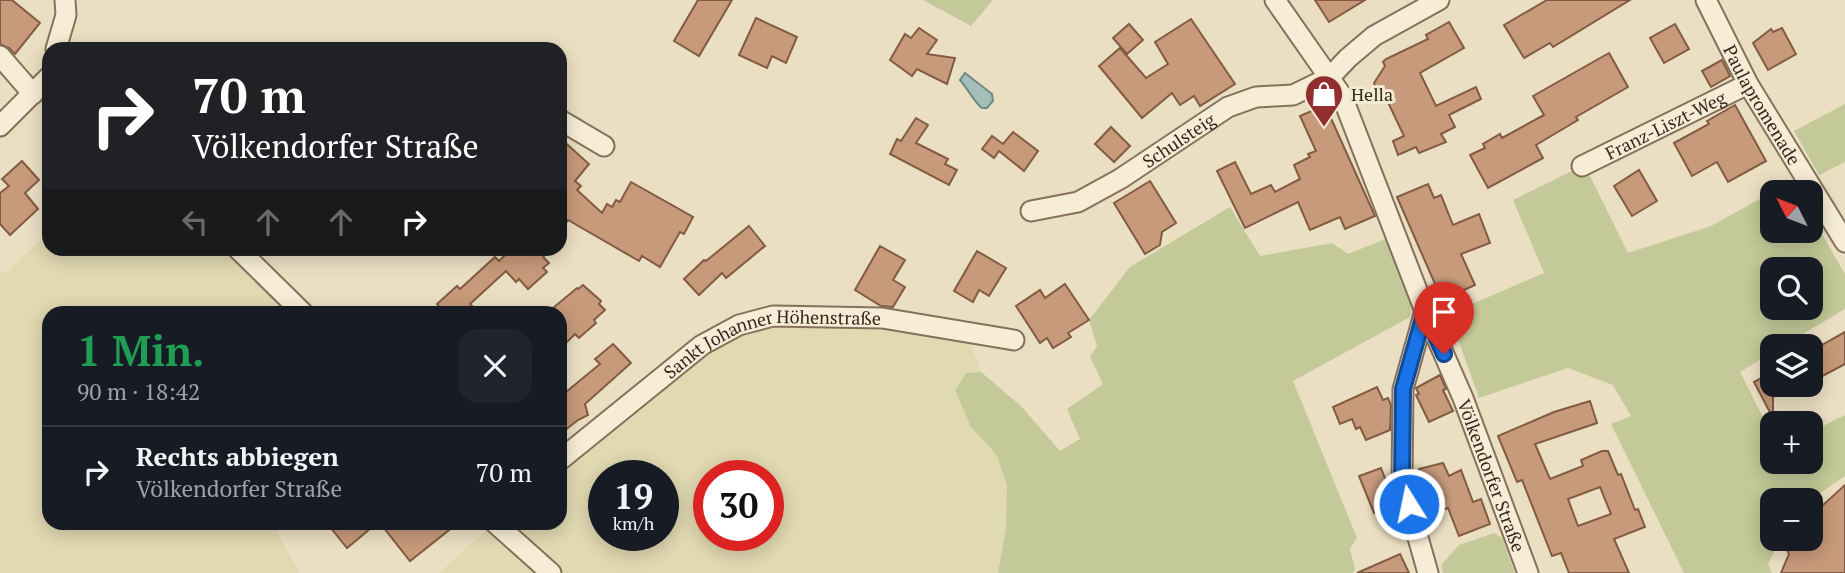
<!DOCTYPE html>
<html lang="de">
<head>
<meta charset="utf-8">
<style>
	body { margin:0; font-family:"PT Serif",serif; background:#20242c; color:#f1f3f6; height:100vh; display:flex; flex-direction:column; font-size:26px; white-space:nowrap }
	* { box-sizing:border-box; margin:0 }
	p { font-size:23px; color:#9ea1a6 }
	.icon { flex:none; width:38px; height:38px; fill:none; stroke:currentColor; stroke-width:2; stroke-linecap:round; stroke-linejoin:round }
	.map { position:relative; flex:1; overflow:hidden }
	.side { position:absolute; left:42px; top:306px; width:525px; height:224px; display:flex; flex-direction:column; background:#171b24; border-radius:21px; box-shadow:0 4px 18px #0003 }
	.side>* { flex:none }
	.hud { position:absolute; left:42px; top:42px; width:525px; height:214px; border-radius:21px; box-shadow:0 4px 18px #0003; background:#202124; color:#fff; overflow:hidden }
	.needle { width:46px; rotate:312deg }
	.controls { position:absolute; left:1760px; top:180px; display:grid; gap:14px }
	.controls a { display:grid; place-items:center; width:63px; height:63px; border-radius:14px; background:#171b24; box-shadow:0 4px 18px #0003; font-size:35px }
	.speed { position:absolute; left:588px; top:460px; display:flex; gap:14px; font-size:35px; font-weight:700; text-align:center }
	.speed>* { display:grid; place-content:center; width:91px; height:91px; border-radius:50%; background:#171b24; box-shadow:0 4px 18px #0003; line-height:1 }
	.speed small { font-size:18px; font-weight:400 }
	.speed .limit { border:10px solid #d22; background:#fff; color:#111 }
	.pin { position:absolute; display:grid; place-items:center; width:60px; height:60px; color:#fff; margin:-72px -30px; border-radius:50% 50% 50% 0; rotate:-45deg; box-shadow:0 0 7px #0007 }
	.pin .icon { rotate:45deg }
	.me { position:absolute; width:77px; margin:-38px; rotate:350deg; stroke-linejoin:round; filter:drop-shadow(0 0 5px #0008) }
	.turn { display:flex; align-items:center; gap:24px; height:147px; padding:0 35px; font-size:32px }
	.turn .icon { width:91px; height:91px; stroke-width:2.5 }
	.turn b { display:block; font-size:49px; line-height:60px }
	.lanes { display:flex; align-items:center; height:66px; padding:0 35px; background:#0003; justify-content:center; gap:35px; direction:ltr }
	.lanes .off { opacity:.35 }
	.round { display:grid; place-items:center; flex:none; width:74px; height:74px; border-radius:21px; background:#20242c }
	.overview { display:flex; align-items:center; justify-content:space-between; height:119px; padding:0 35px }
	h1 { font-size:42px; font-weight:600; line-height:52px; color:#1e9e55 }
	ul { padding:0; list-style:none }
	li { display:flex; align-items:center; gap:21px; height:91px; padding:0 35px; border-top:2px solid #363941 }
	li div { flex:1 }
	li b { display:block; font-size:26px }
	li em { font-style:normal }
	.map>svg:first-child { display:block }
</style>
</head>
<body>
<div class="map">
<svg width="1845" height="573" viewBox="0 0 1845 573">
	<rect width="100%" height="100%" fill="#ebdfc3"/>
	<g fill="#e1d9b1" fill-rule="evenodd">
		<polygon points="49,232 49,248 222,249 291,313 49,313 49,523 272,523 300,573 0,573 0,269 5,274"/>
		<path d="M771,304L829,305L968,337L981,372L966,373L971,427L996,454L1007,484L1006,527L998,573H439L494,523H560V463L692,344ZM604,476H663V536H604ZM709,476H768V536H709Z"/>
	</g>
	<g fill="#c3c998" fill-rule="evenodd">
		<polygon points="923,0 993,0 971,26"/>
		<polygon points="1845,104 1845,162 1819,175 1794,131"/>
		<path d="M1578,168L1590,176L1628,253L1711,226L1792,181L1799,192H1773V231H1811V215L1845,274V309L1782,346H1773V352L1740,372L1773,437V462H1811V432L1845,415V476L1810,500H1773V539H1781L1768,564L1772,573H1684L1611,424L1631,416L1613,385L1568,368L1479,398L1449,314L1544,273L1513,200ZM1773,270H1811V308H1773Z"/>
		<polygon points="1230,207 1260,256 1332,243 1348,254 1388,238 1411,295 1410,317 1293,381 1357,538 1350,549 1355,569 1353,573 998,573 1006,527 1007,484 996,454 971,427 955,390 966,373 981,372 1021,406 1060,451 1080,439 1067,409 1103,384 1090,357 1097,346 1089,320 1130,267"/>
		<polygon points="1494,533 1502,538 1515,573 1443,573 1441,565 1459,545"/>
	</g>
	<path fill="#a5beb7" stroke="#6d8c84" stroke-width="2" d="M965,73L992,94L993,101L987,108H982C974,102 968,89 960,80Z"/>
	<g fill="#c79a7b" stroke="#825b42" stroke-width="2" fill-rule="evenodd">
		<polygon points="0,0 12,0 40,23 15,54 9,48 0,44"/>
		<polygon points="698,0 732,0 699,56 674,41"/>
		<polygon points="1315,0 1365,0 1329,22"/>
		<polygon points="1547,0 1630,0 1553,47 1550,43 1524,58 1504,25"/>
		<polygon points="756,18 797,37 786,63 772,56 767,68 739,55"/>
		<polygon points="1191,19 1235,84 1200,106 1194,96 1180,105 1172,93 1142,118 1099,66 1120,48 1146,78 1168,64 1155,42"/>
		<polygon points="1449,22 1464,48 1420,73 1436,106 1476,87 1481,99 1449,115 1455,127 1441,134 1446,142 1419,153 1416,147 1398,155 1393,141 1404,136 1386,98 1382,100 1374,83 1385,66 1383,62 1386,59 1428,39 1426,35"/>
		<polygon points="1129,24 1143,40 1127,54 1113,38"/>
		<polygon points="1675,24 1689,49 1664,63 1650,38"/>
		<polygon points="919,28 937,40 927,54 955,58 947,84 917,69 912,76 890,60 905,34 911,38"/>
		<polygon points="1782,28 1796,54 1768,70 1753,43 1771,29 1773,32"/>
		<polygon points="1609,53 1628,87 1576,117 1578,120 1536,145 1543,158 1488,188 1470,155 1485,148 1483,144 1500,134 1502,138 1544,115 1533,96"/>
		<polygon points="1722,60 1730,76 1711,87 1702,71"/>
		<polygon points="1325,105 1375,216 1345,229 1340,217 1310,230 1298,202 1245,228 1217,171 1235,162 1251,194 1271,185 1275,192 1300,179 1294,165 1310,157 1308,154 1316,151 1300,116"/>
		<polygon points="1735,105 1766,161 1728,182 1717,162 1692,176 1674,143 1709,124 1707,121"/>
		<polygon points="916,118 928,125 916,143 948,159 945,164 957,170 949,185 890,154 897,139 901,141"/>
		<polygon points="1111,127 1130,146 1114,162 1095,144"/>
		<polygon points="1013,132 1038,151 1024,171 999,151 994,158 982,149 992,136 1003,144"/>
		<polygon points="560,138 589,164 575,181 581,186 577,190 602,213 607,204 612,207 616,200 620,202 631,182 693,217 684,234 680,232 660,267 642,256 639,261 568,220 560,232"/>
		<polygon points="22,161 39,180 25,193 38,209 10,235 0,224 0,193 9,186 2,179"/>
		<polygon points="1639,170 1657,201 1632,216 1614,186"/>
		<polygon points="1150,181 1176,223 1162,232 1160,245 1145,254 1114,203"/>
		<polygon points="1428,184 1434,198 1441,195 1453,225 1479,214 1490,243 1461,254 1475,285 1442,300 1397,197"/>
		<polygon points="749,226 765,246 726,278 722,273 699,295 684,279 704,260 706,261"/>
		<polygon points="880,246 905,260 893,280 905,287 893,307 881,306 855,290"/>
		<polygon points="512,248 552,248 543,257 549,263 543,268 547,272 528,289 519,279 516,282 506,271 470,304 479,313 445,313 437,304 457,286 460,289 495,257 499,261"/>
		<polygon points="977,251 1006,268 989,296 979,290 973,302 954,291"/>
		<polygon points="1065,284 1089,320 1068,333 1071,337 1053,348 1047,338 1040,343 1016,306 1040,290 1045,298"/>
		<polygon points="583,285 601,301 599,304 605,310 594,320 596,323 579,338 575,334 567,342 560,334 560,313 547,313 577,288 578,289"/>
		<polygon points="1845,332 1845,364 1811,382 1811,366 1820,362 1813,350"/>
		<polygon points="613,344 631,363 585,404 588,415 578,420 560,434 560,397 600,364 595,359"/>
		<polygon points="1773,372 1773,385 1796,385 1773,397 1773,418 1754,382"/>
		<polygon points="1440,375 1446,389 1443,390 1453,411 1429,422 1416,395 1419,394 1416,388"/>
		<polygon points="1377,387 1383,400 1388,398 1391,405 1390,430 1366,440 1360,427 1356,429 1352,419 1340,424 1333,407"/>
		<path d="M1590,401L1597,423L1535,444L1550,479L1583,466L1581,460L1602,451H1608L1618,475L1621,474L1635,510L1638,509L1645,527L1614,539L1629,573H1569L1561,553L1552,556L1522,480L1517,482L1498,436L1554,412ZM1600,487L1611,514L1578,526L1568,499Z"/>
		<polygon points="1443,463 1449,476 1461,470 1473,502 1481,499 1490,524 1459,536 1448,508 1425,517 1417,488 1419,469"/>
		<polygon points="1381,468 1395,504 1374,513 1359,476"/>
		<polygon points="1845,485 1845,573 1781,573 1789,554 1782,539 1811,539 1811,516"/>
		<polygon points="327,523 377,523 347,548"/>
		<polygon points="380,523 458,523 410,561"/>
		<polygon points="1400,554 1409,573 1357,573"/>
	</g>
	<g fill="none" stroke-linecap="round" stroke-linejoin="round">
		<g stroke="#85715b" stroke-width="23">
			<g id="minor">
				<path id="s1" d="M1275,0L1342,96L1425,311L1463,398L1528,573"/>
				<path id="s2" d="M1706,0L1748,84L1845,242"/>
				<polyline points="56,49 66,15 65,0"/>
				<polyline points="0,56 33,94"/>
				<polyline points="560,120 604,146"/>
				<polyline points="0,126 49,77"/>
				<path id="s3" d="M1582,166L1748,84"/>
				<path id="s4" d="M1031,211L1078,202L1120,179L1228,107L1256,97L1293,95L1330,77L1348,58L1374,36L1439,0"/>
				<polyline points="237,248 303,313"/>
				<polyline points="1425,311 1403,389 1402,481 1428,573"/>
				<path id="s5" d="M560,460L702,345L739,325L773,316L882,318L1014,340"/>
				<polyline points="495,523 551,573"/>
			</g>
		</g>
		<use href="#minor" stroke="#f7edd6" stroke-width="19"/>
	</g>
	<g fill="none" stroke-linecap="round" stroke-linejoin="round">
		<g stroke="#114b97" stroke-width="18">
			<polyline id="route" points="1409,504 1402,481 1403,389 1425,311 1444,354"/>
		</g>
		<use href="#route" stroke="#1a73e8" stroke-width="12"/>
	</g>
	<defs>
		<g id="shop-pin" transform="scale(2.0125)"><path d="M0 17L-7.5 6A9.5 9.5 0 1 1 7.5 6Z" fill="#902e30" stroke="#f3ead2"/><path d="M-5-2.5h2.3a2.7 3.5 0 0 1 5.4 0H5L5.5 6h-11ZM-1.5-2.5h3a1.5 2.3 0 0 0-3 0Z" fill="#fff"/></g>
	</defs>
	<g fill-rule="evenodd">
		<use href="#shop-pin" x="1324" y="94"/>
	</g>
	<g text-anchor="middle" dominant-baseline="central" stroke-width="6" stroke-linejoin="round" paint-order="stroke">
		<g font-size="18" fill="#35291e" stroke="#f3ead2" text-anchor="start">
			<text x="1351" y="94">Hella</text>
		</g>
		<g font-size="18" fill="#35291e" stroke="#f3ead2">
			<text stroke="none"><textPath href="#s2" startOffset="119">Paulapromenade</textPath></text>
			<text stroke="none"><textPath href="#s3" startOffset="93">Franz-Liszt-Weg</textPath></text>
			<text stroke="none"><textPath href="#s4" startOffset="166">Schulsteig</textPath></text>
			<text stroke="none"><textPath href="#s5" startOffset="252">Sankt Johanner Höhenstraße</textPath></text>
			<text stroke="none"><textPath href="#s1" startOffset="525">Völkendorfer Straße</textPath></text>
		</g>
	</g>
</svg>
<div class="controls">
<a><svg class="needle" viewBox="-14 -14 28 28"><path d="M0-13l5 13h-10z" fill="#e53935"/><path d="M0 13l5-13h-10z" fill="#9ea1a6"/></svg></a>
<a><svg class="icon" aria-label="search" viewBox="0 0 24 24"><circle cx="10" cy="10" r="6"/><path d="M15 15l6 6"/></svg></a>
<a><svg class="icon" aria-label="layers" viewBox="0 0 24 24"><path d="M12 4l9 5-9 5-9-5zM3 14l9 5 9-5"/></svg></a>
<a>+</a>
<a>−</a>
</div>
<div class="speed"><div>19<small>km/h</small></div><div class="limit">30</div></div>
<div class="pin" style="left:1444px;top:354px;background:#d93025"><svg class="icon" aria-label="arrive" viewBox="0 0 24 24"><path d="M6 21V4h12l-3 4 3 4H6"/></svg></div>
<svg class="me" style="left:1409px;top:504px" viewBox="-20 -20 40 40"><circle r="17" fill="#1a73e8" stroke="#fff" stroke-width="3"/><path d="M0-11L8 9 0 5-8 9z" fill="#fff"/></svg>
<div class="hud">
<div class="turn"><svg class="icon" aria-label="right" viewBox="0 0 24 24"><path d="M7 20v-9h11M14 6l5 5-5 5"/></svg><div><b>70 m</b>Völkendorfer Straße</div></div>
<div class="lanes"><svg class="icon off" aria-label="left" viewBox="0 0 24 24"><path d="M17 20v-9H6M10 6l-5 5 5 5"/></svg><svg class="icon off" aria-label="ahead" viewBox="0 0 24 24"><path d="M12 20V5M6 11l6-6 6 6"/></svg><svg class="icon off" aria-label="ahead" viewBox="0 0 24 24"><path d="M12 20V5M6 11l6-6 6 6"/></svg><svg class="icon" aria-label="right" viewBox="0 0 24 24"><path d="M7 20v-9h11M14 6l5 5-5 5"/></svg></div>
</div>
<section class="side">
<div class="overview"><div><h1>1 Min.</h1><p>90 m · 18:42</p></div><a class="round"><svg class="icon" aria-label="close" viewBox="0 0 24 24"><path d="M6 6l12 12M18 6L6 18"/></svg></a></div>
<ul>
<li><svg class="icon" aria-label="right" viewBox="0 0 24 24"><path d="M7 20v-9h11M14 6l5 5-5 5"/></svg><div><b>Rechts abbiegen</b><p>Völkendorfer Straße</p></div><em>70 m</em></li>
</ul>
</section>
</div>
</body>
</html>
